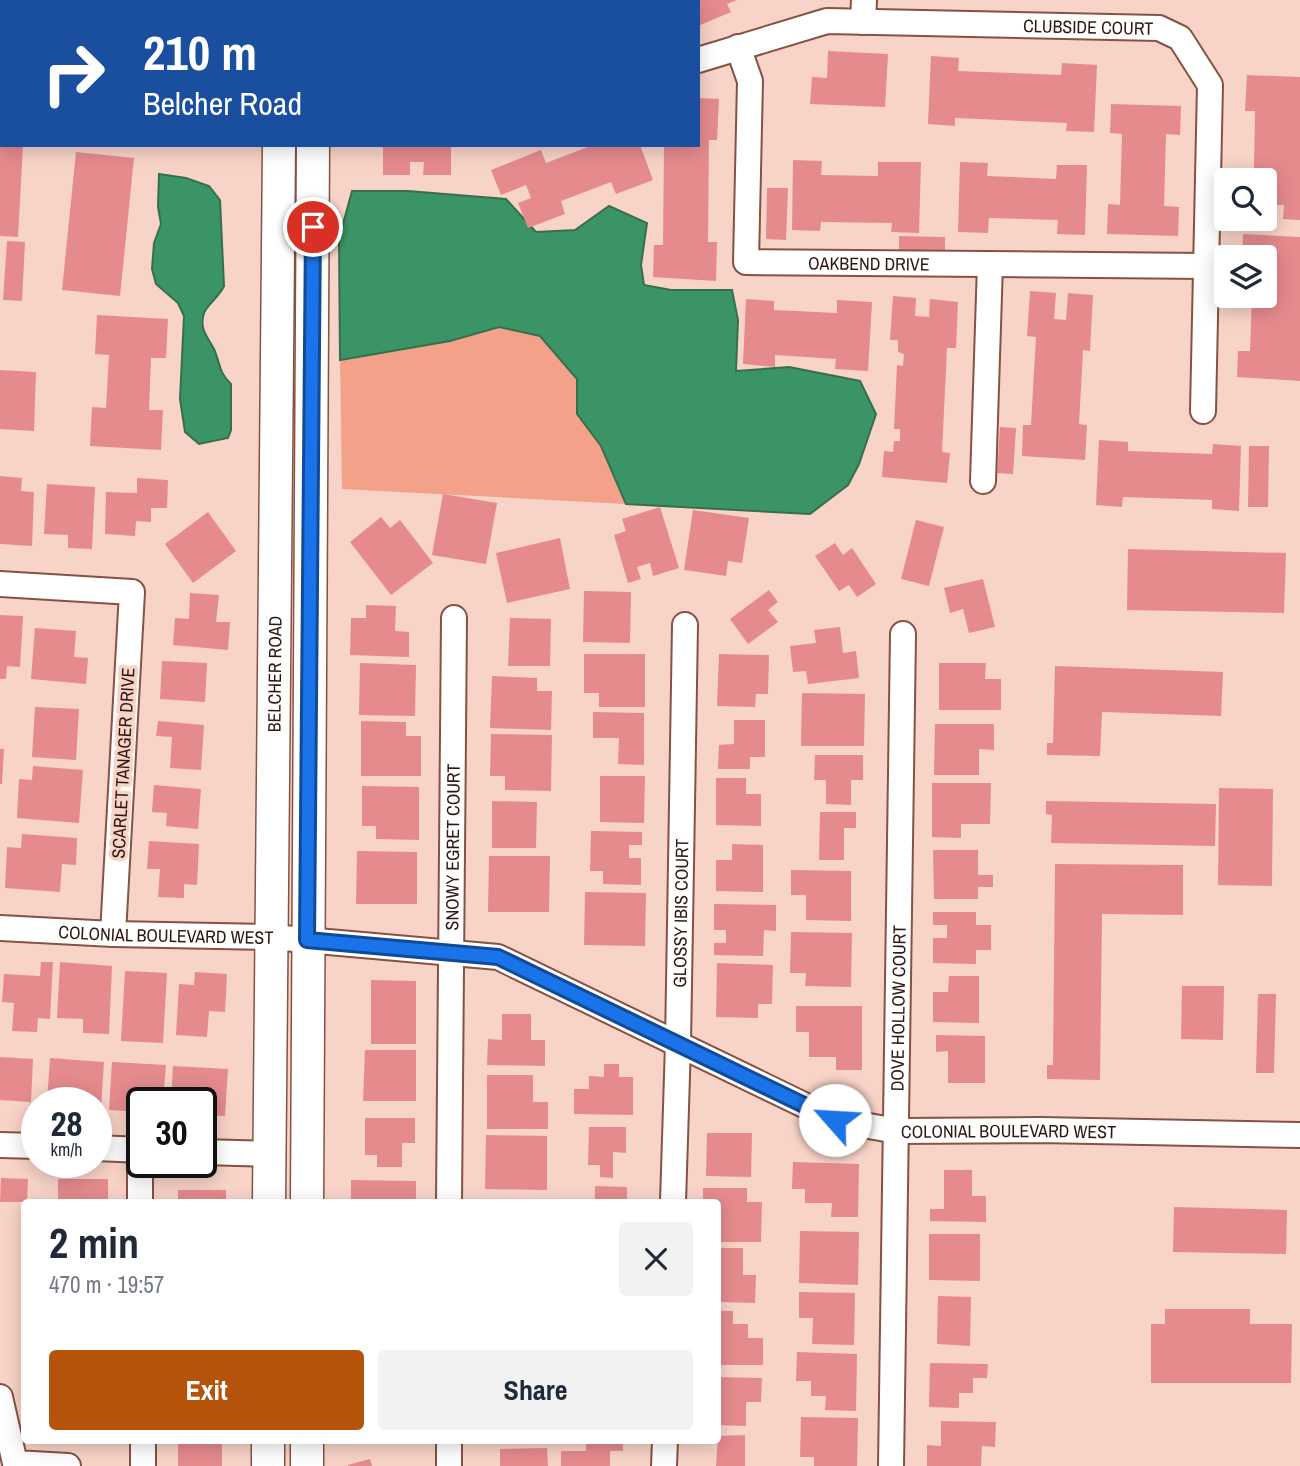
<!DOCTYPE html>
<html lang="en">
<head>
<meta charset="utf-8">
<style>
	body { margin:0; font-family:"Archivo Narrow",sans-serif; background:#f2f2f3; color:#1f2937; height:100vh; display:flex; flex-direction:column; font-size:26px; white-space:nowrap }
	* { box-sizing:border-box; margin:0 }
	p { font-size:23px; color:#747a83 }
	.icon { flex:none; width:38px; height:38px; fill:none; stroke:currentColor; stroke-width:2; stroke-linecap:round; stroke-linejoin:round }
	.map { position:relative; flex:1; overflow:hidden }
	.details { position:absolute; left:21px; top:1199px; width:700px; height:245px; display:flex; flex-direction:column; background:#fff; border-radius:7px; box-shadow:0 4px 18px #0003 }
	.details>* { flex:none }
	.top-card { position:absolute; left:0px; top:0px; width:700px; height:147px; box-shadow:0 4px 18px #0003; background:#1a4fa0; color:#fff; overflow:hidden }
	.buttons { position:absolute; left:1214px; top:168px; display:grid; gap:14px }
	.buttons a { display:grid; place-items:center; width:63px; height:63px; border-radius:7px; background:#fff; box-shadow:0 4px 18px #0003; font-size:35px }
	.speed { position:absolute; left:21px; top:1087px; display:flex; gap:14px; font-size:35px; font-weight:700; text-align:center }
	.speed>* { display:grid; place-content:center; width:91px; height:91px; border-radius:50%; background:#fff; box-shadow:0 4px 18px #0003; line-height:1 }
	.speed small { font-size:18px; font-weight:400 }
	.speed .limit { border:4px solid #111; border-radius:10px; background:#fff; color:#111 }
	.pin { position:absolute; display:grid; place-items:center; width:60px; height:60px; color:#fff; margin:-30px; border:4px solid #fff; border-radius:50%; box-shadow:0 2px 7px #0007 }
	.me { position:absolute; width:77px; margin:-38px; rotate:296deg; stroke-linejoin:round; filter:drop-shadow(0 0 5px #0008) }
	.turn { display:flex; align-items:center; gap:24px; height:147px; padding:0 28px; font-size:32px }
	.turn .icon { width:91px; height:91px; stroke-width:2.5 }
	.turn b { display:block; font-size:49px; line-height:60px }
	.round { display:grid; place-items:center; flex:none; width:74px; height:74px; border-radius:7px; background:#f2f2f3 }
	.headline { display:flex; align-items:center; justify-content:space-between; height:119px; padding:0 28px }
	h1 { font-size:42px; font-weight:700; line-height:52px }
	.button { display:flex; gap:14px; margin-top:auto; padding:14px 28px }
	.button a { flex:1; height:80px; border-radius:7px; background:#b45309; color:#fff; font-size:28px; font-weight:700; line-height:80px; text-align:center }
	.button a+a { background:#f2f2f3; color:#1f2937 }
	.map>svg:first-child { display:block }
</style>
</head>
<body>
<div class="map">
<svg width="1300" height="1466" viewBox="0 0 1300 1466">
	<rect width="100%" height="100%" fill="#f8d3c8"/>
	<polygon fill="#f3a289" points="499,327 540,336 577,379 577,414 601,446 626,504 342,489 340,360 450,341"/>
	<g fill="#3b9466" stroke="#376f4d" stroke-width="2">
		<path d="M159,174L186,178L209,186L220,200L224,286C219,297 206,306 204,313C199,329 207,336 214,349C220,363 219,373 231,384V430L228,438L199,444L185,432L180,399L184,316L178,303L156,284L152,269L154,243L161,224L158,207Z"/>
		<polygon points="352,191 408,191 506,199 536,232 575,230 609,206 647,223 641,265 644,285 671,290 732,290 738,320 736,371 789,367 860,381 876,414 859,464 848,485 810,514 626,504 601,446 577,414 577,379 540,336 499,327 450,341 340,360 339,239"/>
	</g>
	<g fill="#e58b8e">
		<polygon points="700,0 737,0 727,4 731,12 698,26"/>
		<polygon points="828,51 888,54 885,107 810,104 812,77 827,78"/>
		<polygon points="931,56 959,58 958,71 1061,75 1062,63 1097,65 1094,132 1066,131 1067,123 955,118 955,126 928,124"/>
		<polygon points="1247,75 1300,77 1300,220 1283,219 1284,205 1270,205 1269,219 1265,219 1265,180 1244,180 1244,168 1254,168 1255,111 1245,111"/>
		<polygon points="698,98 719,99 717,140 709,140 708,242 717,242 716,281 653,277 654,245 663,245 664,145 698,145"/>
		<polygon points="1111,104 1181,106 1180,135 1166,134 1164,206 1179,207 1178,236 1107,234 1108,204 1120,205 1122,134 1110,133"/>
		<polygon points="0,145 23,145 18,237 0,236"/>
		<polygon points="383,145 451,145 451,175 423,175 424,162 410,162 410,175 383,175"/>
		<polygon points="593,145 640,145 653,180 616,194 611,182 561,201 565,214 528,228 518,203 531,198 526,185 501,195 491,170 541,150 546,163"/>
		<polygon points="76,152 134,158 120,296 62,290"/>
		<polygon points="793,160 822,161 821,175 878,176 878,162 921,162 919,233 891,232 892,223 821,222 820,231 792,230"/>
		<polygon points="960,162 988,163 987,176 1056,179 1057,165 1087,165 1085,235 1057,234 1058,220 989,218 988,233 958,232"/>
		<polygon points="767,188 788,188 786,240 766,239"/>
		<polygon points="1243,234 1300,237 1300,381 1237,377 1238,351 1250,351 1252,296 1265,296 1265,257 1242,257"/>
		<polygon points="899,236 945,237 945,253 899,252"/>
		<polygon points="7,241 25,242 22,301 3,300"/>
		<polygon points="1030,291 1056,293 1054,319 1066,320 1068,293 1093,295 1090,351 1083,350 1079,424 1087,425 1085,460 1022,456 1023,425 1031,425 1036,337 1027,336"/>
		<polygon points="893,296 916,298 915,316 929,317 930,299 958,302 956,348 947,348 942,452 950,453 947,483 882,477 884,451 893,452 894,441 900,441 900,429 894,429 897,365 903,366 904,354 898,352 898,340 890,340"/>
		<polygon points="746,299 774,301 774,310 837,313 837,300 872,302 868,371 835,369 836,359 775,355 775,367 743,364"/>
		<polygon points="97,315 168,319 166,358 151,358 149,410 163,410 161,450 90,446 92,407 106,408 109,355 95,354"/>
		<polygon points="0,370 36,372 34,431 0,429"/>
		<polygon points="1000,427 1016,428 1013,474 997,473"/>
		<polygon points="1099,440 1128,442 1128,451 1212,454 1213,444 1241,446 1239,511 1212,509 1212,500 1123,497 1122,507 1096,505"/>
		<polygon points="1249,446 1269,446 1268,507 1248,507"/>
		<polygon points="0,476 22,478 21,491 34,492 32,546 0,544"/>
		<polygon points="137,478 168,480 167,508 151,508 151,522 136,521 135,536 105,534 106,492 137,493"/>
		<polygon points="47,484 95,487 92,549 68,548 68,535 44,534"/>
		<polygon points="443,494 497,503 486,564 432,555"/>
		<polygon points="660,507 679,568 653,576 650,563 637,567 641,579 628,583 614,535 626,531 622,519"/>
		<polygon points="693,510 749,518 742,563 728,561 726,576 684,570"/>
		<polygon points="208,512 236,551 193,583 165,544"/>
		<polygon points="381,517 390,528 400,520 433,563 391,595 350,542"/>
		<polygon points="916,520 944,527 929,586 901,579"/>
		<polygon points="560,538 570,589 507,603 496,553"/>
		<polygon points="835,543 843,555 852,548 876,584 857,597 849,585 839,591 815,556"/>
		<polygon points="1128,549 1286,553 1284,613 1127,610"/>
		<polygon points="983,579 995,627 969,633 963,609 950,613 944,588"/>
		<polygon points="769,590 778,602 768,610 778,622 748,644 730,619"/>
		<polygon points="584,591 631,592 630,643 583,642"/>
		<polygon points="190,593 219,595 216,622 230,622 228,650 173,645 175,618 189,619"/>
		<polygon points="366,605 396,606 395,631 409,632 409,657 350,655 351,618 366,618"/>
		<polygon points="0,615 23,616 20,667 7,666 6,679 0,679"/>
		<polygon points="510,618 551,619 550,666 508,666"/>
		<polygon points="840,627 843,653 856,651 859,678 808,684 806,671 793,672 790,646 816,643 814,630"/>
		<polygon points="35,628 76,631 74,657 88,658 86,684 31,679"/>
		<polygon points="584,654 645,654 645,707 599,707 599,693 584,693"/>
		<polygon points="719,654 769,655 768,694 756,694 755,707 717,706"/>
		<polygon points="162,661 207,663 205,702 160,699"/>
		<polygon points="360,663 416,665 415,716 359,715"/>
		<polygon points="939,663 986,663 985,679 1001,679 1001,710 939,710"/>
		<polygon points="1055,666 1223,672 1221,716 1102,712 1100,756 1047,755 1047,743 1053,743"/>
		<polygon points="492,676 537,678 537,691 552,691 551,730 490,728"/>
		<polygon points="802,693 865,694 864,746 801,746"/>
		<polygon points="35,707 79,709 76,760 32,757"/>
		<polygon points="593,712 644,713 644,765 618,764 619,738 593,738"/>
		<polygon points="734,720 765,720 765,757 750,757 750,769 718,769 719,745 734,744"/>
		<polygon points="158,721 204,725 201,770 170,768 172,737 156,736"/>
		<polygon points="361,721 406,722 406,736 421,736 421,776 361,776"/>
		<polygon points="935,724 994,724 994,750 979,749 979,775 934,775"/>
		<polygon points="491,734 552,735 551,791 505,790 505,776 490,776"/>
		<polygon points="0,749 4,749 2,784 0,784"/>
		<polygon points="815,755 863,755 863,780 851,780 851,805 826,804 826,780 814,780"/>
		<polygon points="33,766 83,770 79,823 17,818 19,779 32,780"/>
		<polygon points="600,776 645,776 644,823 600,822"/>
		<polygon points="716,778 746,778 746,794 761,794 761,826 716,825"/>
		<polygon points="932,783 991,783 990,824 961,824 961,838 932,837"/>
		<polygon points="154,785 201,789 198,829 166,826 167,813 152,812"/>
		<polygon points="362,786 419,787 419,840 376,839 376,826 362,826"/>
		<polygon points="1219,788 1273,789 1272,886 1218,885"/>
		<polygon points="492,801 537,802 536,848 492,848"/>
		<polygon points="1046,801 1216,804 1215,846 1051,843 1052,815 1046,814"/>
		<polygon points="820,812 856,812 856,828 844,828 844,860 819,860"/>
		<polygon points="591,831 642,832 642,845 629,845 629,858 641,858 641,885 603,884 603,871 590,871"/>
		<polygon points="22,834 77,838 76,865 62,864 60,892 5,888 7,847 21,848"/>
		<polygon points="149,841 199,844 197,885 184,884 184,898 158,897 160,869 147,869"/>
		<polygon points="732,844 763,845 763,892 716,891 716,860 732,860"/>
		<polygon points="933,850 978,850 978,875 993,875 993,887 978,887 978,899 934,899"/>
		<polygon points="357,851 417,852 417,904 356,904"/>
		<polygon points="489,856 550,856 549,912 488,912"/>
		<polygon points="1055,864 1183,865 1183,915 1102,914 1100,1080 1047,1079 1047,1065 1053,1065"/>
		<polygon points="791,870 851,871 851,921 806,920 806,895 791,895"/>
		<polygon points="585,892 646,893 645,946 584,945"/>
		<polygon points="714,904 776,905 776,931 764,930 763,956 714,955 714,943 726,943 726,930 714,930"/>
		<polygon points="933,912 976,912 976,925 991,925 991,950 976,950 976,964 933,963 933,938 947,938 947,925 933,925"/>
		<polygon points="791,932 852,933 851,987 805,986 806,973 790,973"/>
		<polygon points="41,962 53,962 50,1019 38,1018 37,1032 12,1031 14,1003 2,1002 4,974 40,976"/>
		<polygon points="60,962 112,966 109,1034 83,1033 83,1019 57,1018"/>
		<polygon points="717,963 773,965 772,1004 758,1004 758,1018 716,1017"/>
		<polygon points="125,971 167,973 163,1043 121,1041"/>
		<polygon points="195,972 227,974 225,1012 209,1011 207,1037 176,1035 179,984 194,985"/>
		<polygon points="949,976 979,976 979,1023 933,1022 933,992 948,992"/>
		<polygon points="371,980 416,981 416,1044 371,1044"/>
		<polygon points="1182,986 1224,986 1223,1040 1181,1039"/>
		<polygon points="1258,994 1276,994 1274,1073 1256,1073"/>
		<polygon points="796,1006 862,1006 862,1070 836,1070 836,1057 809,1057 809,1032 796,1032"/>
		<polygon points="502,1014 531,1014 531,1040 545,1040 545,1066 487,1065 488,1039 502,1040"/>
		<polygon points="936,1035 985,1036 985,1083 948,1083 948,1051 936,1052"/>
		<polygon points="365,1050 416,1050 416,1101 363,1101"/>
		<polygon points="0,1057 33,1059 31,1102 0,1100"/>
		<polygon points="50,1058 104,1062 101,1109 96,1109 96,1102 47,1102"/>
		<polygon points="112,1062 166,1065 163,1102 142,1102 142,1112 109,1110"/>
		<polygon points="604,1064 619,1064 619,1077 633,1077 633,1115 574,1114 574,1089 589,1089 589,1076 604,1077"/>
		<polygon points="173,1066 228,1069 225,1116 201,1115 201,1102 171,1102"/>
		<polygon points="487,1075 533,1075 533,1102 548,1102 548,1129 487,1129"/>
		<polygon points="365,1118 415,1118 415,1143 402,1143 402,1167 377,1167 377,1155 365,1155"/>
		<polygon points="589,1127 626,1127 626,1153 613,1152 613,1178 600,1177 600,1165 588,1165"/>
		<polygon points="707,1133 752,1133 751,1177 706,1176"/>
		<polygon points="486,1135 547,1136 547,1190 485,1189"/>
		<polygon points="793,1162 859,1164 858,1217 831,1217 832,1203 805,1203 805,1189 792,1189"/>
		<polygon points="944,1170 972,1170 972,1196 986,1196 986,1222 930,1221 930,1209 944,1209"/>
		<polygon points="1,1178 28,1179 27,1202 0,1202"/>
		<rect x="58" y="1179" width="50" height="23"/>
		<polygon points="351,1180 416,1181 416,1202 351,1202"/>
		<polygon points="595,1186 627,1187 627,1202 595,1202"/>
		<polygon points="703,1188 747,1188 747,1202 762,1202 761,1242 718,1242 718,1202 703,1202"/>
		<rect x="178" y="1190" width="48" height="12"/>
		<polygon points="486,1199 532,1200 531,1202 486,1202"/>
		<polygon points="1174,1207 1287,1210 1286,1254 1173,1252"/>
		<polygon points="800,1231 859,1232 858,1285 799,1283"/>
		<polygon points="929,1234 980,1234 980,1281 929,1280"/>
		<polygon points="718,1248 743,1248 743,1275 756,1275 755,1303 718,1302"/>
		<polygon points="799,1292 855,1293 854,1345 812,1344 813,1318 799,1318"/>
		<polygon points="938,1296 971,1297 970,1346 937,1344"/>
		<polygon points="1165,1309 1250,1309 1250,1324 1292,1324 1291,1383 1151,1383 1151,1324 1165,1324"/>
		<polygon points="718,1311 733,1311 733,1324 748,1324 748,1338 763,1338 763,1365 718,1365"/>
		<polygon points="797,1352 857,1354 856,1411 825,1410 826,1396 811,1396 811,1381 796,1381"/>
		<polygon points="930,1363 988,1364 987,1378 973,1378 973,1393 959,1393 959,1408 929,1407"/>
		<polygon points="718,1377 762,1378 761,1402 746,1402 746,1426 718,1425"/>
		<polygon points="801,1417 858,1418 857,1466 814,1466 814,1457 800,1457"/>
		<polygon points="941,1421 996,1422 995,1447 982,1446 981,1466 927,1466 927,1445 941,1446"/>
		<polygon points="745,1435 745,1466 716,1466 718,1436"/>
		<polygon points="178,1440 222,1441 222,1466 178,1466"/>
		<polygon points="586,1440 623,1440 623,1451 610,1451 610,1466 561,1466 561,1451 586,1451"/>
		<polygon points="547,1448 548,1466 500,1466 500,1449"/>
		<polygon points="370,1459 372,1466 348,1466 348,1465"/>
	</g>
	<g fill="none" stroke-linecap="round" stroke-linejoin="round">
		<g stroke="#865242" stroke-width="28">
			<g id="minor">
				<polyline points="863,22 864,0"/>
				<path id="s1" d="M738,47L750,81L746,262L1206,266"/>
				<path id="s2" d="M698,60L827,21L1159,28L1180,38L1210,85L1203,411"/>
				<polyline points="983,481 990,264"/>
				<polyline points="0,584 132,592 113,934"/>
				<path id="s3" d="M0,928L113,934L272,937L498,957L835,1120L897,1131L1040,1130L1300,1135"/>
				<polyline points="0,1145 37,1146"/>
				<polyline points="96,1148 142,1150"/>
				<polyline points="140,1150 140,1202"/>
				<polyline points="201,1152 269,1154"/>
				<path id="s4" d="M449,1202L454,618"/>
				<path id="s5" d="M673,1202L678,1044L685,625"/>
				<polyline points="0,1397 15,1463 68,1466"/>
				<polyline points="143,1440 143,1466"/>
				<polyline points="449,1466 449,1440"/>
				<polyline points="664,1466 665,1440"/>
				<path id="s6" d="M891,1466L903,634"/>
			</g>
		</g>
		<g stroke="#865242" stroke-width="35">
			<g id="major">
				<polyline points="280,2 280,0"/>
				<polyline points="315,2 315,0"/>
				<path id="s7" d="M269,1202L279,145"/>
				<polyline points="307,1202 313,145"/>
				<polyline points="268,1466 268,1440"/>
				<polyline points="307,1466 307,1440"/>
			</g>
		</g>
		<use href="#minor" stroke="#fff" stroke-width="24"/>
		<use href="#major" stroke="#fff" stroke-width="32"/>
	</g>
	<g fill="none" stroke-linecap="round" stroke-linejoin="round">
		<g stroke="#114b97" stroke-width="18">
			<polyline id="route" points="313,227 307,940 498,957 835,1120"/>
		</g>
		<use href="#route" stroke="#1a73e8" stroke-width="12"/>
	</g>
	<g text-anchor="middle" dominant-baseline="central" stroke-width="7" stroke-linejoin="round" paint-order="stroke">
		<g font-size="18" fill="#2e1812" stroke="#f8d3c8">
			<text stroke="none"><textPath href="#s2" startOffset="396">CLUBSIDE COURT</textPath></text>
			<text stroke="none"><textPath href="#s1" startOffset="340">OAKBEND DRIVE</textPath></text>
			<text stroke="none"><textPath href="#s7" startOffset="528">BELCHER ROAD</textPath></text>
			<text transform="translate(123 763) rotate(-87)">SCARLET TANAGER DRIVE</text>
			<text stroke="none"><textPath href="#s4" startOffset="355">SNOWY EGRET COURT</textPath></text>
			<text stroke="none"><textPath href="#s5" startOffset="289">GLOSSY IBIS COURT</textPath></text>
			<text stroke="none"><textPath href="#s3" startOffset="166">COLONIAL BOULEVARD WEST</textPath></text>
			<text stroke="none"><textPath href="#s6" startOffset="458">DOVE HOLLOW COURT</textPath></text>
			<text stroke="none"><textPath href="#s3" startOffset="1048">COLONIAL BOULEVARD WEST</textPath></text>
		</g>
	</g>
</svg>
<div class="buttons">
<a><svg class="icon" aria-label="search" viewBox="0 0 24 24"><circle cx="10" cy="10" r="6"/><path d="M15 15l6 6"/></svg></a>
<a><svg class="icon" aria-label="layers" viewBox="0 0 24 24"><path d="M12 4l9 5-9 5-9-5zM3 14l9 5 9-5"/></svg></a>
</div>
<div class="speed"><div>28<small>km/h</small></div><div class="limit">30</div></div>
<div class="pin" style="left:313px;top:227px;background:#d93025"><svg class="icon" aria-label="arrive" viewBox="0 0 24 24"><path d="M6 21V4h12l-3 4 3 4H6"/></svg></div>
<svg class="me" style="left:835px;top:1120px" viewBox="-20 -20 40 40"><circle r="19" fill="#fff"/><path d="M0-13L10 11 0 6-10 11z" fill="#1a73e8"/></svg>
<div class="top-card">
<div class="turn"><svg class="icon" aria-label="right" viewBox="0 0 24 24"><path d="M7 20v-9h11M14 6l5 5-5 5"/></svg><div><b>210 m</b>Belcher Road</div></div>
</div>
<section class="details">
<div class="headline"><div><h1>2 min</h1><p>470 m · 19:57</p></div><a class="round"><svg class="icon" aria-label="close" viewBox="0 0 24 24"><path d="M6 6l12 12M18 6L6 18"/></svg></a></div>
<div class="button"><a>Exit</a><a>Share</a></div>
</section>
</div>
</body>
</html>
